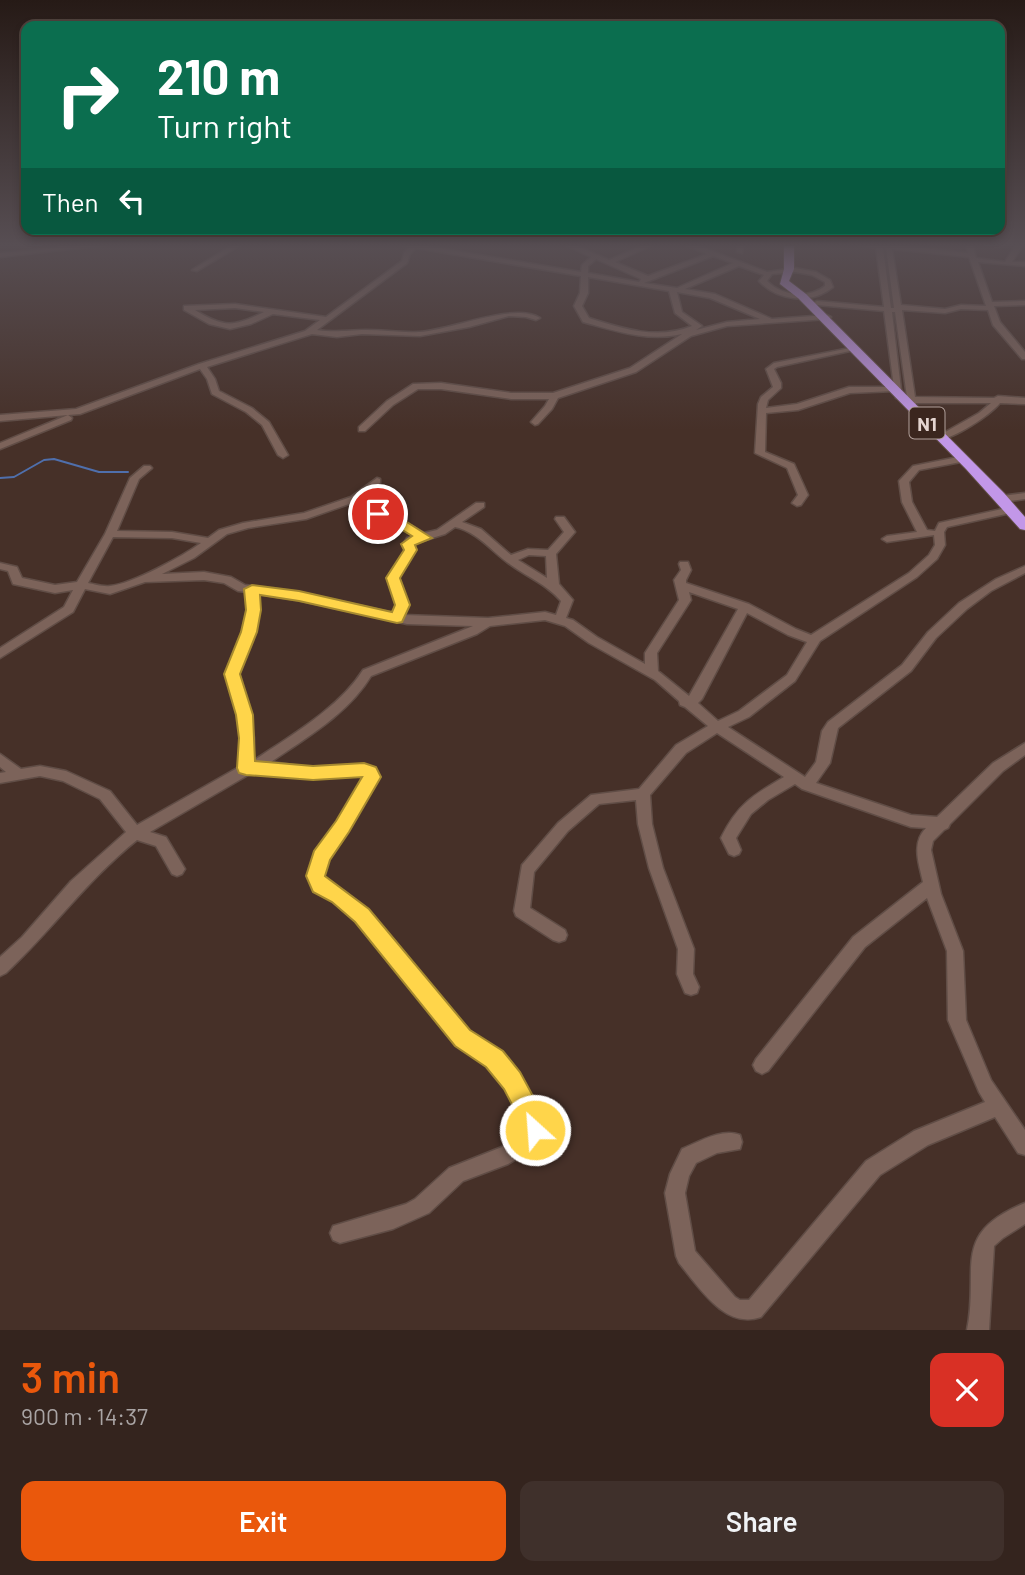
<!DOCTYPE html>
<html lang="en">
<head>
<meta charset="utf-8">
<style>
	body { margin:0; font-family:Barlow,sans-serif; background:#3f302b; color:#f1f3f6; height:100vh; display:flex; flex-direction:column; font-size:26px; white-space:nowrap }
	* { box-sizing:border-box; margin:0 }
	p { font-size:23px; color:#a9a4a4 }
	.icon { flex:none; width:38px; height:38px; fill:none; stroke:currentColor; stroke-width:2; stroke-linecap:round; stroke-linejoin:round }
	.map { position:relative; height:1330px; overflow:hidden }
	.panel { display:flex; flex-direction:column; background:#34241e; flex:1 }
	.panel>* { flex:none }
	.banner { position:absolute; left:21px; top:21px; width:984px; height:214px; border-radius:14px; box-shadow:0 4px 10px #0003,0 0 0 2px #4e413c; background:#0b6e4f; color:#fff; overflow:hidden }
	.pin { position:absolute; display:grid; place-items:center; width:60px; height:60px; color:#fff; margin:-30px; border:4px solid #fff; border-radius:50%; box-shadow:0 2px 7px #0007 }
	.me { position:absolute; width:77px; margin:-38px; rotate:334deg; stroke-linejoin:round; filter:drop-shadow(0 0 5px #0008) }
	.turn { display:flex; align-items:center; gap:24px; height:147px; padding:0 21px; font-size:32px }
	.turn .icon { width:91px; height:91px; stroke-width:2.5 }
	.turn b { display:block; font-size:49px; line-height:60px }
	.then { display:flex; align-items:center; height:66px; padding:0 21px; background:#0003; gap:14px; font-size:26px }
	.round { display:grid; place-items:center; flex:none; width:74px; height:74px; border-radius:14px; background:#3f302b }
	.head { display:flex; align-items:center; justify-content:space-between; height:119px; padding:0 21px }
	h1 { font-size:42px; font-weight:600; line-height:52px; color:#ea580c }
	.action { display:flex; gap:14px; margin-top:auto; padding:14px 21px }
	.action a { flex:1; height:80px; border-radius:14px; background:#ea580c; color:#fff; font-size:28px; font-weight:600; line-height:80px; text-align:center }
	.action a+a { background:#3f302b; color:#f1f3f6 }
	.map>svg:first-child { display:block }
</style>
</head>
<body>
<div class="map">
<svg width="1025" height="1330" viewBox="0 0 1025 1330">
	<rect width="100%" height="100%" fill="#463028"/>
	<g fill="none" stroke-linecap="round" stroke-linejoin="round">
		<polyline stroke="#4f6fac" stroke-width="2" points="0,478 14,477 44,460 54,459 99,472 128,472"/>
		<g stroke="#604d46" stroke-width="3">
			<g id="minor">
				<polygon points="57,243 63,243 67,247 123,243 0,257 0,253 60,248"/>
				<polygon points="236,243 244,243 197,271 192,270"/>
				<path d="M393,243H421L420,245L581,272L582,265L591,257L561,243H570L609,260L648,243H657L615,262L648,276L707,254L681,243H691L767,272L795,268L816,272L830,280L833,287C812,305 777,301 759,281L764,275L739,266L685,289L715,294L772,319L827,315L831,317L827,319L727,326L691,336L636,372L558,398L552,409L538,424L535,425L531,422L545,406L549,399H511L441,389H418L393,405L365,431H359V427L387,401L413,384L441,383L511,393H553L630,368L682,334C648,342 616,331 583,322L574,306L580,293L581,276L416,248L410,254L407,263L317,330C337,333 347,330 366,330C383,330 402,333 419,332C452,330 513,302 540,318L536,320L526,317L509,316L469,327L420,336L362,334L337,337L312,334L207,367L215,379L219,391L252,408L269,422L288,455L283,458L278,455L262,425L246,412L212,394L207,379L200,369L80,414L68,415L72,418L71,420L0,449V443L68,415L0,421V415L76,409L199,364L305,331L320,320L273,314L251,324L230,329L209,324L184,310V306L235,304L326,317L402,261L404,253L409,247ZM713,256L733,263L677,288L644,283ZM596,259L641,279L639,282L588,273V266ZM795,272L812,275L825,282V286C808,299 782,296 767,281L772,274ZM588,277L669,291L675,313L692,326C658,340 623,329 589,318L582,306L588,293ZM677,292L710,298L760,319L727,322L696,330L702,326L682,312ZM235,308L264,312C234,327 224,328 195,310Z"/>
				<polygon points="738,243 744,243 742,253 737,252"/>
				<path d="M847,243H891L892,245L968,253L966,243H972L976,258L1005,262L1017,243H1024L1012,262H1025V266L978,262L992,302L1025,301V305L994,306L1000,322L1025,352V359H1022L993,325L988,310L961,309L945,313L902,310L915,397L994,398L998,396L1025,398V404L1000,403C990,415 954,439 940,439V435L979,413L991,403H916V412H910L908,403L903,400L907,397L895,312H892L902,398H896L894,391L850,393L798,410L766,413L765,452L794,464L808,495L801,505L797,506L792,503L798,495L787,468L755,453L758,404L761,397L773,387L766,369L774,363L855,347L859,349L777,367L774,369L781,383V388L768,400L766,408L797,404L849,387H894L884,311L817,305L813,303L817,301L884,307L876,248ZM883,248H886L894,308H891ZM892,249L969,257L986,306L961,305L945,309L901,305Z"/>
				<path d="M963,456L968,459L966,461L919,470L909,482L912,502L927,530L935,531L939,523L1011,507L1015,508V512L947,527L944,532L945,545L937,559L917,577L820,641L795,681L749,717L728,727L805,777L816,762L822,731L828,722L902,665L928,632L959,603L996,579L1025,566V573L991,591L967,609L936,638L911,671L838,728L830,763L816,783L911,815L937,817L993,763L1025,743V755L1003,771L950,824L948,828L944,830L933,841L931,850L941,894L963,951L966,1020L991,1080L1025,1130V1155L1018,1153L995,1117L928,1145L880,1175L761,1317C725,1330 699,1287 679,1263L676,1256L665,1193L670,1174L682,1149C699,1142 721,1128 740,1135L742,1142L740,1149L717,1153L696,1163L689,1176L685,1193L695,1251L735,1297L740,1300H749L866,1161L914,1131L985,1102L979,1092L948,1020L947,951L927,898L865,947L768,1071L762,1074L756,1071L753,1065L756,1059L853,937L923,882C919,864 911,843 926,828L911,827L802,789L795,784L768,800L751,814L736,838L741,850L739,854L734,856L729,854L721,838C737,805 753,795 784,777L717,733L686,753L650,795L652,824L663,868L694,949L693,974L699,987L697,993L691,995L685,993L677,974L678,949L649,868L638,824L636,800L599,804L568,831L534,872L530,908L565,930L567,935L565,940L559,942L553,940L516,916L514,911L522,865L558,823L591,795L639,789L676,745L708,726L685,707L680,705L679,701L655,680L589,643L565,626L545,620L490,626L477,634L371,676C349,713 306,738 271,762L313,768L364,765L375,768L379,777L348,831L328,859L324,876L326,881L344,891L368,910L468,1032L501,1053L518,1075L544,1124L542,1137L523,1155L508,1164L463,1181L429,1213L393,1229L340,1243L333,1240L330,1233L333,1226L406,1204L415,1199L449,1168L502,1147L526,1126L506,1087L489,1065L456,1044L356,920L334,901L315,891L312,886L308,876L314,857L338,823L365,776L313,778L268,772L248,775L150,832L166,837L185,869L182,874L177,876L172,874L156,846L137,840C87,880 52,930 6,973L0,976V957L22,937L71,881L126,832L100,799L63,781L40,776L0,783V773L6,772L0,767V754L21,769L40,766L66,771L110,791L137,825L239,767L240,738L238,715L226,674L243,632L247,609V592L238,591L224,583L204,580L145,582L110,594L85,589L73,612L0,658V648L64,607L73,590L55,593L13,584L8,571L0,569V563L17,567L22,578L55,585L77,582L105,534L130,478L144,466H150L152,468L139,479L117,531L172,532L208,538L219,530L243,523L304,513L351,497L377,478L380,479V483L358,501L366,509L390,513L424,533L437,530L476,503H484V507L462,522L481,529L511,555L528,549L548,550L564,532L555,519L556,517H564L575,532L556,554L559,584L573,600L566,618L573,620L597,637L645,664V653L679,600L674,580L681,570L679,564L680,562H688L691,570L686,580V583L749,604L796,629L811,635L909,573L929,555L935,545L934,535L887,542L882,539L887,536L917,532L902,502L899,481L913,466ZM349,504L359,513L383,518L414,536L407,538L403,544L406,549L387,578L396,605L393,613L298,592L245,585L231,577L204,572L162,574L194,558L227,534L248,528L306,519ZM455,527C478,532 492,552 511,565C529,578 546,584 561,601L556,615L545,612L488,618L404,615L408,605L399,578L416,549L413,544L445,534ZM113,537L172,538L201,543C183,556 132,584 110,586C103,587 94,584 88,583ZM529,555L546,556L547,578L518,560ZM689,592L738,609L689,696L658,671L657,653L691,600ZM258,594L298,600L407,624L473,626L363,670C339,708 290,736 253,761L254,738L250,715L238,674L255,632L259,609ZM747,613L788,635L807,642L787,675L739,711L718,721L698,703L702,699Z"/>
				<polygon points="1025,493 1025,499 1001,502 996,499 1001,496"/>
				<path d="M1025,1203V1224L1003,1238L994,1246L989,1330H967C980,1268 949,1234 1025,1203Z"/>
			</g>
		</g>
		<g stroke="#604d46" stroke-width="2">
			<polygon id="highway" points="784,243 794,243 794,269 789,281 806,294 1004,493 1025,517 1025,530 1020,529 966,469 798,298 780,284 784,269"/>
		</g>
		<use href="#minor" fill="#7c635a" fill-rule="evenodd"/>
		<use href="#highway" fill="#c297e8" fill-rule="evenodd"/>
	</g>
	<linearGradient id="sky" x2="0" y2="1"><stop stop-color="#261a16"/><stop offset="0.57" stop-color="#574e53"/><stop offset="1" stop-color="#574e53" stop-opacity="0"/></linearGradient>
	<rect width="1025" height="430" fill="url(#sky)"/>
	<polygon fill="#ffd54a" stroke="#a68a30" stroke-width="2" points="378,510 391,512 432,538 415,545 417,550 400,578 410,605 402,622 397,623 299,601 260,595 261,610 257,632 240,674 253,715 255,761 313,766 364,763 376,767 381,777 349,832 330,860 325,876 369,909 470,1030 503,1051 520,1072 548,1124 544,1139 535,1142 527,1139 523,1126 504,1089 486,1067 455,1046 355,922 332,902 313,892 306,876 314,851 336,821 362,777 313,780 246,775 239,773 237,768 239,738 236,715 224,674 241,632 246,610 244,589 252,585 299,591 392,612 395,605 386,578 404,550 401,544 412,536 383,518 373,516 371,514"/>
	<g text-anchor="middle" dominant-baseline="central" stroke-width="7" stroke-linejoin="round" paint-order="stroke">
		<rect fill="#3b261e" stroke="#b1a09b" stroke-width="2" x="909.5" y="407.5" width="35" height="31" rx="5"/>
		<g font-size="19" font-weight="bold" fill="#e4d5d0">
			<text x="927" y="423">N1</text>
		</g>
	</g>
</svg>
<div class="pin" style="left:378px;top:514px;background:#d93025"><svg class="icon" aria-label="arrive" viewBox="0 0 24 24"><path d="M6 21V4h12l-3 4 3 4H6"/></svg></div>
<svg class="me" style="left:535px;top:1130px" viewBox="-20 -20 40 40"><circle r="17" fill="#ffd54a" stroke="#fff" stroke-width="3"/><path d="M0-11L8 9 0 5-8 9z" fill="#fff"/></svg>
<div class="banner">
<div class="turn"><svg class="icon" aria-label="right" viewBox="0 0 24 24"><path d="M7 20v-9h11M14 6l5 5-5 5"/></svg><div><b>210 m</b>Turn right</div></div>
<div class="then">Then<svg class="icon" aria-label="left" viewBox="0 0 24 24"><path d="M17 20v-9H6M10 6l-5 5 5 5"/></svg></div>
</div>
</div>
<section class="panel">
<div class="head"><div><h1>3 min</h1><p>900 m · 14:37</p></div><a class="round" style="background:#d93025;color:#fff"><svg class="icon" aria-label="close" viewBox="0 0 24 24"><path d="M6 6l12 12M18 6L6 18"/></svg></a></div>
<div class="action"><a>Exit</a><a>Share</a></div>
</section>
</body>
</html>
